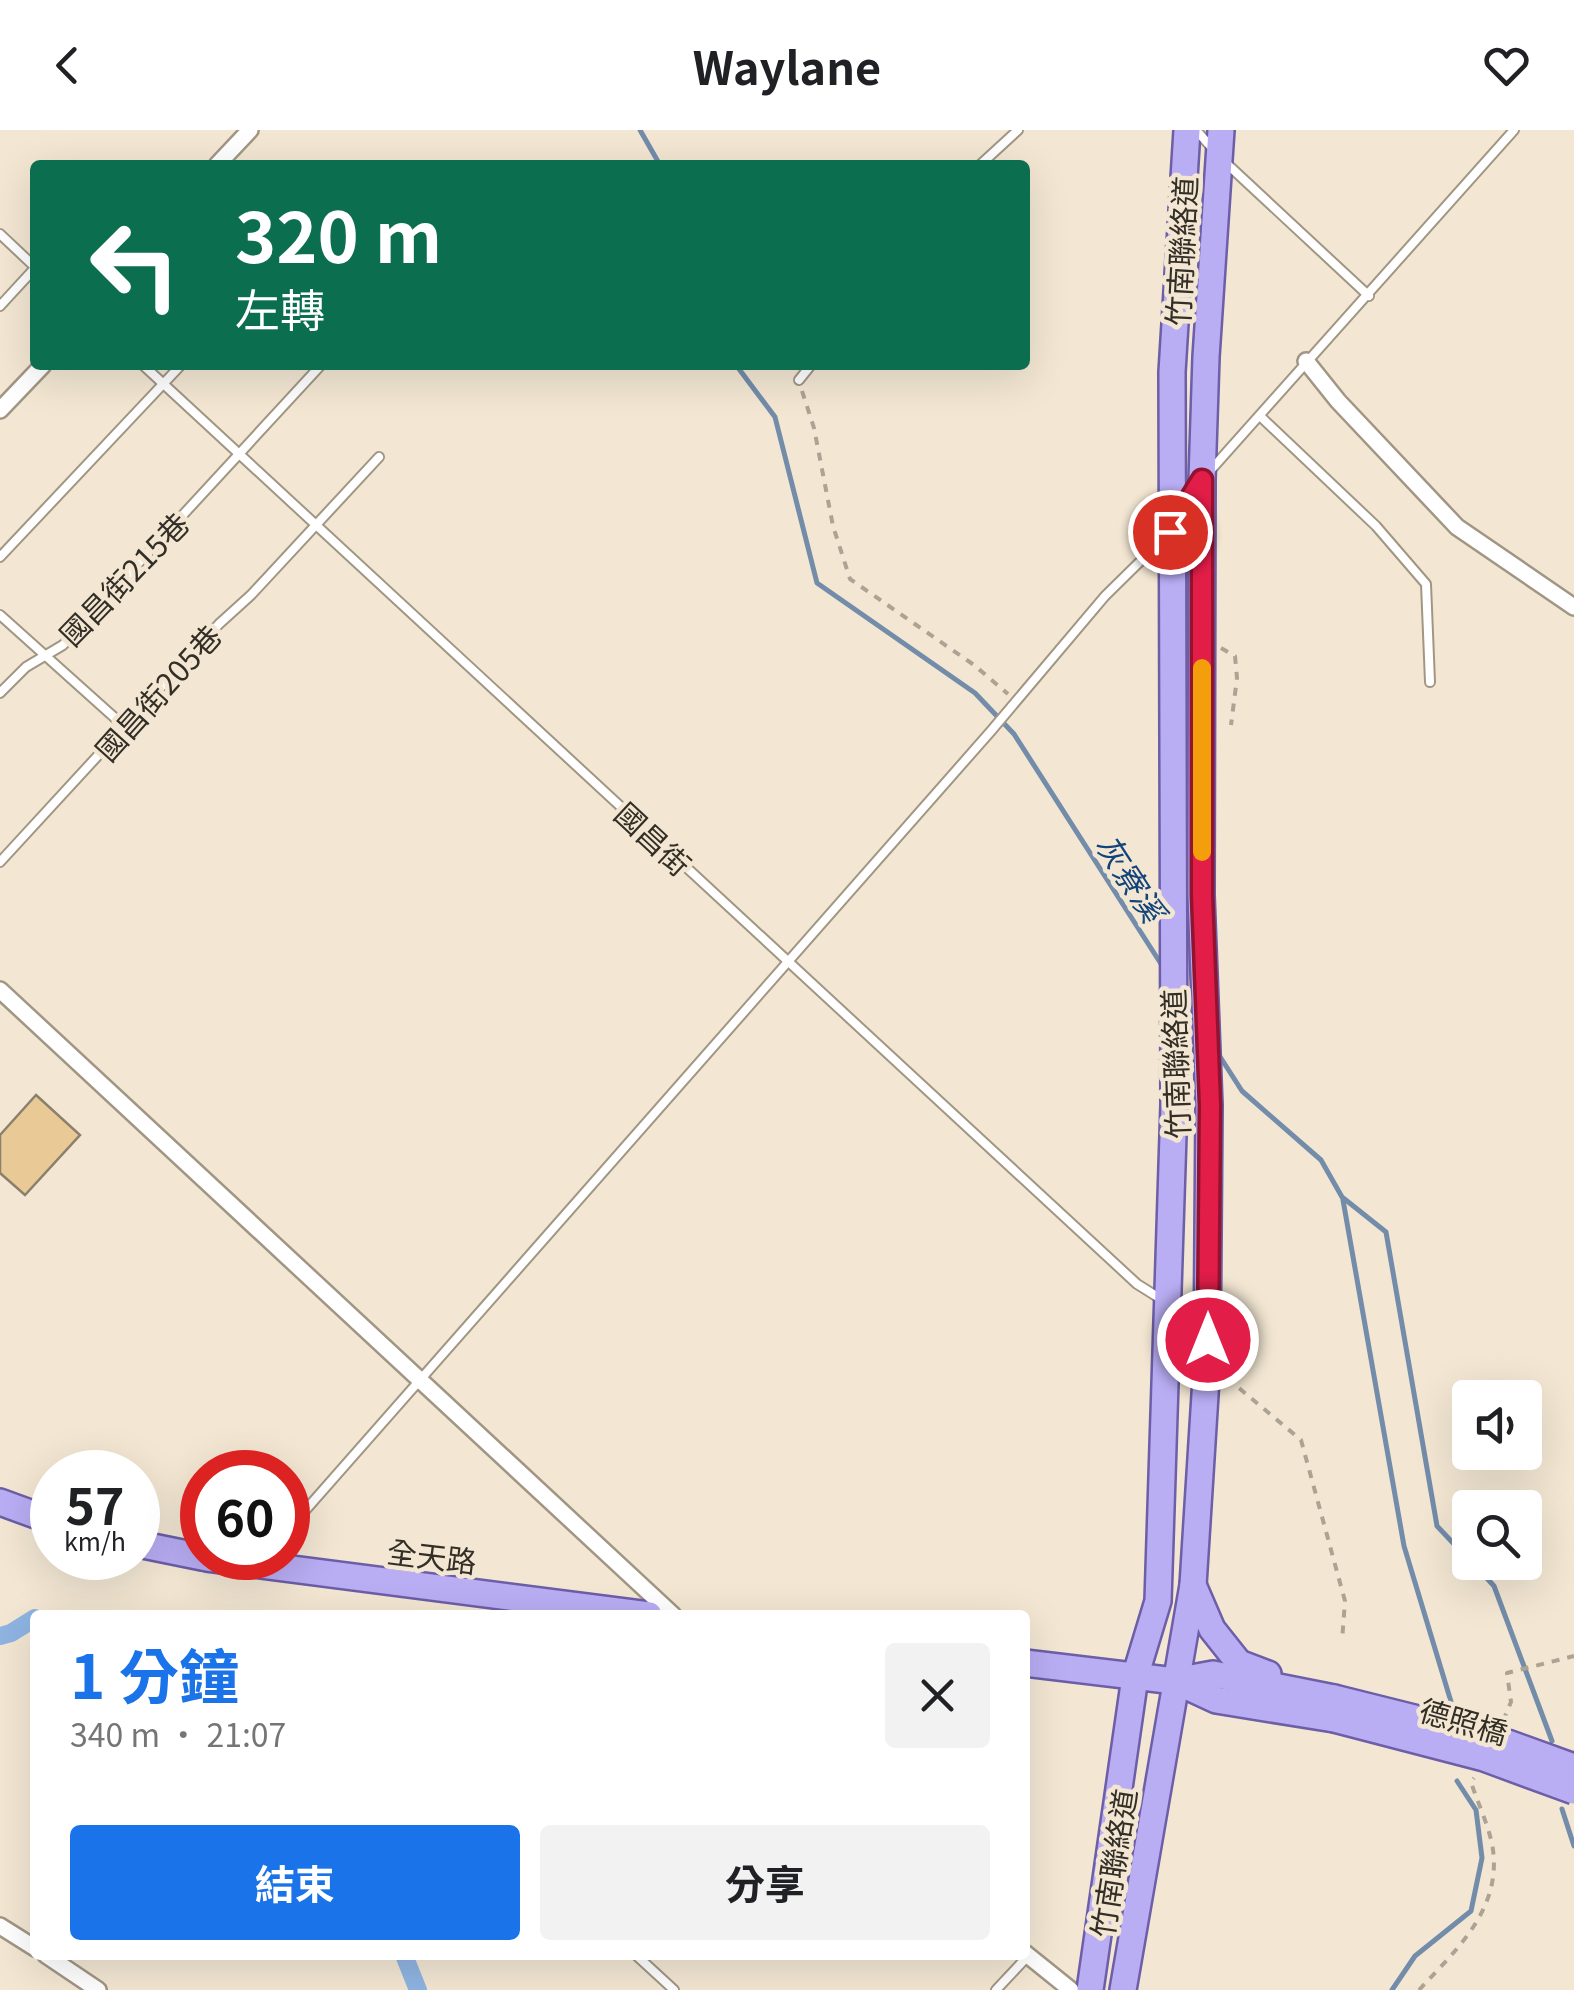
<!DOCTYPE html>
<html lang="zh-TW">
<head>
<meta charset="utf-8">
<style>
	body { margin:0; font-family:Georgia,"Noto Sans TC",serif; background:#f2f2f2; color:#202124; height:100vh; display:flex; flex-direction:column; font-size:38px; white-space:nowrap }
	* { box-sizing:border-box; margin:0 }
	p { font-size:32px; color:#757577 }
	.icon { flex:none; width:55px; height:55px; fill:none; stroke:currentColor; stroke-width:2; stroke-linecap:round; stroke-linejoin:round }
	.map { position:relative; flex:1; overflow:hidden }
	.panel { position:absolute; left:30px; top:1480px; width:1000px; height:350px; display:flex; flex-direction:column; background:#fff; border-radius:10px; box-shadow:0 10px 40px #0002 }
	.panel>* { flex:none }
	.top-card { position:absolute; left:30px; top:30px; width:1000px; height:210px; border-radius:10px; box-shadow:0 10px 40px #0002; background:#0b6e4f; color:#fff; overflow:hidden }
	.controls { position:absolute; left:1452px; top:1250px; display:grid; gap:20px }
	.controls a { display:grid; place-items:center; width:90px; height:90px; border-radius:10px; background:#fff; box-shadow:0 10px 40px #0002; font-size:50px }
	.speed { position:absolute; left:30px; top:1320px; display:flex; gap:20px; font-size:50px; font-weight:700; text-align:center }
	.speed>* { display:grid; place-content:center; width:130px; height:130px; border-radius:50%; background:#fff; box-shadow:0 10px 40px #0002; line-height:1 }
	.speed small { font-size:25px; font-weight:400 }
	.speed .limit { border:15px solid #d22; background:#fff; color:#111 }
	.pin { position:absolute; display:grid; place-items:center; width:85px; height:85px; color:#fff; margin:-42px; border:5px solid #fff; border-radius:50%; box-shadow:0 2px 10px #0007 }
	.me { position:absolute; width:110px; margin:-55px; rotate:0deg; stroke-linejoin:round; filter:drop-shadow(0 0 8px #0008) }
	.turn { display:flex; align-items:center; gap:35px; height:210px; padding:0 40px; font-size:45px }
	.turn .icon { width:130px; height:130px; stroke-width:2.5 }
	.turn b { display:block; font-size:70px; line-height:85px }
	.round { display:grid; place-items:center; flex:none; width:105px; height:105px; border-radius:10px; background:#f2f2f2 }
	.overview { display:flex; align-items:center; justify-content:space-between; height:170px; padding:0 40px }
	h1 { font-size:60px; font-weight:700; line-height:75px; color:#1a73e8 }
	.primary-button { display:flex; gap:20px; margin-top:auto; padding:20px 40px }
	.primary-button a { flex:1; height:115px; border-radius:10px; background:#1a73e8; color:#fff; font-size:40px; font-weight:700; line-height:115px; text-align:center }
	.primary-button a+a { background:#f2f2f2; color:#202124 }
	header { display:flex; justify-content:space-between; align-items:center; height:130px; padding:0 40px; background:#fff; font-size:45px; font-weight:700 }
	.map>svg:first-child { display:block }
</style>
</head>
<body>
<header><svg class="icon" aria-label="back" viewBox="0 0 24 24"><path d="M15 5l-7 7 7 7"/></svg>Waylane<svg class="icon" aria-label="heart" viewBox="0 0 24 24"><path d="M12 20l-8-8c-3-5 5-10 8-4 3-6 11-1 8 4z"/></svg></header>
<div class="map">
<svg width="1574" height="1860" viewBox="0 0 1574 1860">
	<rect width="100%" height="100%" fill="#f3e7d3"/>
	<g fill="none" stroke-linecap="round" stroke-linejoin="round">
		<g stroke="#738caa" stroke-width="5">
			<polyline points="640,0 660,35"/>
			<polyline points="736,235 775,287 817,453 975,563 1014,604 1163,837"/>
			<polyline points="1217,922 1242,961 1321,1030 1342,1067 1386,1102 1437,1396 1470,1431"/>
			<polyline points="1343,1070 1404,1416 1452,1575"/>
			<polyline points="1472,1432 1494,1456 1552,1611"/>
			<polyline points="1562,1679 1574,1716"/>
			<polyline points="1392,1860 1415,1826 1471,1781 1482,1728 1476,1680 1457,1651"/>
		</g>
		<g stroke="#8fb4e2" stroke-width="18">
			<polyline points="0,1506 11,1503 35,1488"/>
			<polyline points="404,1825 418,1860"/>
		</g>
	</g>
	<polygon fill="#e9c995" stroke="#8b806e" stroke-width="2.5" points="36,965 80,1005 25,1065 0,1043 0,1005"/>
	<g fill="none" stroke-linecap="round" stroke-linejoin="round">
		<g stroke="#a19684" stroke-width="12">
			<g id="lane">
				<polyline points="1196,0 1213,19"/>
				<polyline points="1226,33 1369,166"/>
				<polyline points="980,35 1018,0"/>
				<polyline points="0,104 35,137"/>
				<polyline points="0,176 35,138"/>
				<polyline points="143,235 1137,1154 1161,1169"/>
				<polyline points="799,250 811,235"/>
				<polyline points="1261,287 1376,396 1426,454 1430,552"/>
				<polyline points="1209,342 1514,0"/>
				<polyline points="0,427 181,235"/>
				<polyline points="0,485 125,597"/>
				<polyline points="0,563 26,537 63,515 321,235"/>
				<polyline points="0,732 219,494 251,465 379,327"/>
				<polyline points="288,1400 991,601 1105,466 1165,407"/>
				<polyline points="636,1825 674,1860"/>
				<polyline points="996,1860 1027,1827"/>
			</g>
		</g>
		<g stroke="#a19684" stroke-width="20">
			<g id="street">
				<polyline points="217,35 250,0"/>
				<polyline points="1306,231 1338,271 1457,397 1574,477"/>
				<polyline points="0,280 43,235"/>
				<polyline points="0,860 673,1485"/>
				<polyline points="0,1796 35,1818"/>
				<polyline points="1025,1823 1071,1860"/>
				<polyline points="46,1825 98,1860"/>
			</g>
		</g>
		<g stroke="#6c5ea7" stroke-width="30">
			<g id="primary">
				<polyline points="0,1372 52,1391"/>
				<polyline points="138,1414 202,1427"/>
				<polyline points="207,1428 649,1485"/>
				<polyline points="1193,1455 1212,1499 1239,1533 1268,1544"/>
				<polyline points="1025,1533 1175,1551 1213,1544 1334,1568"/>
				<polyline points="1175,1551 1216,1570 1334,1589"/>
				<polyline points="1090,1860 1135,1547 1158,1471 1174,974 1172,242 1187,0"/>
				<polyline points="1123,1860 1193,1455 1207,1233 1209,975 1201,765 1202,350 1206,227 1221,0"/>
			</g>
		</g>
		<g stroke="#aca394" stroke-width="4" stroke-dasharray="8 8" stroke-linecap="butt">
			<polyline points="802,261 814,298 833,396 850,449 974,535 1008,564"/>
			<polyline points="1221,518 1235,526 1237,548 1231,595"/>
			<polyline points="1227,1248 1301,1310 1345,1471 1342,1511"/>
			<polyline points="1503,1591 1511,1572 1507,1543 1574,1526"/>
			<path d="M1419,1860C1456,1820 1501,1780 1493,1720C1490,1698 1478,1674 1471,1652L1474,1648"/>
		</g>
		<use href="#lane" stroke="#fff" stroke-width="8"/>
		<use href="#street" stroke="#fff" stroke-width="15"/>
		<use href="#primary" stroke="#b9adf4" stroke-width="25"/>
		<g stroke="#6c5ea7" stroke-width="30" stroke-linecap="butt">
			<g id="primary-bridge">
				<polyline points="1334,1568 1494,1608 1574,1637"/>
				<polyline points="1334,1589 1484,1628 1574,1661"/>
			</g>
		</g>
		<use href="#primary-bridge" stroke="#b9adf4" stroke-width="25"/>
	</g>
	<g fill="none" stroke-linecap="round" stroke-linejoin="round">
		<g stroke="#92132f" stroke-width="25">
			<polyline id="route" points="1170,402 1202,350 1202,765 1210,975 1208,1210"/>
		</g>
		<use href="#route" stroke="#e11d48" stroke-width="18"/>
		<polyline stroke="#f59e0b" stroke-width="18" points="1202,722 1202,538"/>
	</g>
	<g text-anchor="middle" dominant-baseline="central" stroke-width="9" stroke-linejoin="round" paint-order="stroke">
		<g font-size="30" fill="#332f27" stroke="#f3e7d3">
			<text transform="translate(1180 121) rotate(-87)">竹南聯絡道</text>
			<text transform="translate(123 448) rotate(-46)">國昌街215巷</text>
			<text transform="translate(157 562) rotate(-48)">國昌街205巷</text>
			<text transform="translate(654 708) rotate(43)">國昌街</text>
			<text transform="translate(1174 934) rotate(-92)">竹南聯絡道</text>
			<text transform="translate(432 1425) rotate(7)">全天路</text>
			<text transform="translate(1464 1590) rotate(16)">德照橋</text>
			<text transform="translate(1112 1733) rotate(-81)">竹南聯絡道</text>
		</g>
		<g font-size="32" font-style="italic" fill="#12447b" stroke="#f3e7d3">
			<text transform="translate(1132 747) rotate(57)">灰寮溪</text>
		</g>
	</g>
</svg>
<div class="controls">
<a><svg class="icon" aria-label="sound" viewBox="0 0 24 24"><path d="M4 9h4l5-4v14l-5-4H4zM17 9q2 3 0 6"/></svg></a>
<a><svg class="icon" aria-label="search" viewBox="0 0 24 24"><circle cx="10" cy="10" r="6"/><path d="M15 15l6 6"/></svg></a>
</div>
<div class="speed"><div>57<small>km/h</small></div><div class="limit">60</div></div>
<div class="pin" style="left:1170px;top:402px;background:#d93025"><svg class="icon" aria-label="arrive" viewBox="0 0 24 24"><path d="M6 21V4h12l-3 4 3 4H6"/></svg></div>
<svg class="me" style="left:1208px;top:1210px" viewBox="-20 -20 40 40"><circle r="17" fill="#e11d48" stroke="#fff" stroke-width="3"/><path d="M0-11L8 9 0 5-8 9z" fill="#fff"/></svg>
<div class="top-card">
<div class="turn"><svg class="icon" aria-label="left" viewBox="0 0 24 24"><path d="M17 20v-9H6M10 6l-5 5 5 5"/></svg><div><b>320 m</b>左轉</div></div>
</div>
<section class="panel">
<div class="overview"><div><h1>1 分鐘</h1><p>340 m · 21:07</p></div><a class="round"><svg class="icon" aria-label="close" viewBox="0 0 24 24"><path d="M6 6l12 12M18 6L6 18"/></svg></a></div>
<div class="primary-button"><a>結束</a><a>分享</a></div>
</section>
</div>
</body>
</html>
